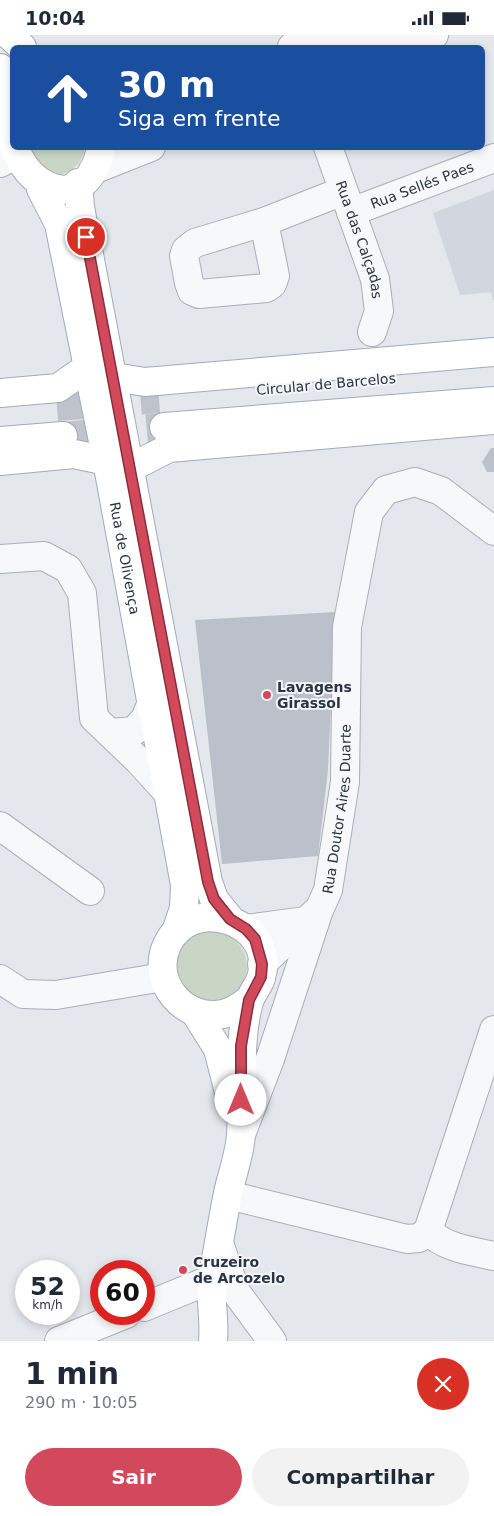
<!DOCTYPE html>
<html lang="pt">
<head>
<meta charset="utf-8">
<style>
	body { margin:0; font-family:"DejaVu Sans",sans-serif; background:#f2f2f3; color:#1f2937; height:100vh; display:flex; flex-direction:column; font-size:19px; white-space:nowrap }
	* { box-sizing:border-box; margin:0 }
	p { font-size:16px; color:#747a83 }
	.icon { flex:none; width:28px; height:28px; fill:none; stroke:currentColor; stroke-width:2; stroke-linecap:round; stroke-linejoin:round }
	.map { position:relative; height:1306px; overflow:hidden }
	.details { display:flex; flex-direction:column; background:#fff; flex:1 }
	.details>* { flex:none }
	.top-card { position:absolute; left:10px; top:10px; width:475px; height:105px; border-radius:8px; box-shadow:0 2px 8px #0003; background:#1a4fa0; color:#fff; overflow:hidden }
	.speed { position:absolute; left:15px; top:1225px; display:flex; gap:10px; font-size:25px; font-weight:700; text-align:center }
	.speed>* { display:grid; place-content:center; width:65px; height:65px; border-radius:50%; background:#fff; box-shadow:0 2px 8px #0003; line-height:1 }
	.speed small { font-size:12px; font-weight:400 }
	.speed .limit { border:8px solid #d22; background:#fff; color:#111 }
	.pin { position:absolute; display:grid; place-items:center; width:42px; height:42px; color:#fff; margin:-21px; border:2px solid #fff; border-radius:50%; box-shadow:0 1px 5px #0007 }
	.me { position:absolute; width:55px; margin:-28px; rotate:0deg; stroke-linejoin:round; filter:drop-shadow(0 0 4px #0008) }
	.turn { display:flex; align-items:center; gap:18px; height:105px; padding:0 25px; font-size:22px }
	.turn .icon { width:65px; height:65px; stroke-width:2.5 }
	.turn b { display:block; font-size:35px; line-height:42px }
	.round { display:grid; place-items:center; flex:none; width:52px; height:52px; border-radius:26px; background:#f2f2f3 }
	.summary { display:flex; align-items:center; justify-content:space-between; height:85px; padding:0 25px }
	h1 { font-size:30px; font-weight:800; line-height:38px }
	.button { display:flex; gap:10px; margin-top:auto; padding:10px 25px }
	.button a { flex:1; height:58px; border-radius:30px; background:#d1495b; color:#fff; font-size:20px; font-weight:800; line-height:58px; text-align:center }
	.button a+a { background:#f2f2f3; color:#1f2937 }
	.status { display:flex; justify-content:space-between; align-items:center; height:35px; padding:0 25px; background:#fff; direction:ltr }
	.status svg { height:14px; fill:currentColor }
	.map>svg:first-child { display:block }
</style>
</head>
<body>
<div class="status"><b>10:04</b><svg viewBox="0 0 49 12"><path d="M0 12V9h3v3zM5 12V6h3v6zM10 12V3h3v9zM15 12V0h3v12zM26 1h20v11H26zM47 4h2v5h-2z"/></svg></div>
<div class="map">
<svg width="494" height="1306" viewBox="0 0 494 1306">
	<rect width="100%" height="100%" fill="#e4e7ec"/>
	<polygon fill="#d2d6de" points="494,155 494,265 493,265 491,257 460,260 433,178"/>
	<g fill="#c9d6c5">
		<path d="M17,113H85C81,132 68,140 49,142Z"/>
		<circle cx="211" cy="932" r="36"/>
	</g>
	<g fill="#bbc0ca">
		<polygon points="491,413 494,413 494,437 487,437 482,427"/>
		<polygon points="335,577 328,735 318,821 222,829 195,585"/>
	</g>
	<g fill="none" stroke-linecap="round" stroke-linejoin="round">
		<g stroke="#bfc3cb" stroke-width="28" stroke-dasharray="28 14" stroke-linecap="butt">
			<polyline points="57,372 159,364"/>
			<polyline points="63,401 164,392"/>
		</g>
		<g stroke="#a9aeb7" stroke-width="30">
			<g id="minor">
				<polyline points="337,8 376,4 385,0"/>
				<path d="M292,12C306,0 328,0 342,12"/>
				<polyline points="401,12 434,0"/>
				<path id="s1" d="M328,112L375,244L379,276L372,297"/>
				<polyline points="0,128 6,125"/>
				<polyline points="93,135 151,112"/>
				<path id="s2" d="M351,177L494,123"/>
				<polyline points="264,187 275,241 272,249 266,253 199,259 192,256 189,248 184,221 186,215 195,208 264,187 343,156"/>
				<polyline points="0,524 44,521 68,534 82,558 94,683 139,726 169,759"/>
				<polyline points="111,698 134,696 145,684 152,667"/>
				<polyline points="0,791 90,856"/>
				<polyline points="246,894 306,886"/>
				<path id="s3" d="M262,929L320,873L328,855L345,747L347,592L369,477L386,455L415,447L441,456L494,496"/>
				<polyline points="0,944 23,959 56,960 163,942"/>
				<polyline points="242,1097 270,1024 319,875"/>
				<polyline points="228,1160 407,1204 419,1203 428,1196"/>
				<polyline points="428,1196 494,995"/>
				<path d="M428,1196C445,1213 471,1216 494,1221"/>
				<polyline points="219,1208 236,1257 272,1306"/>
				<polyline points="144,1272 212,1244"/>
				<polyline points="59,1306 126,1279"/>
			</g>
		</g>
		<g stroke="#a3abb8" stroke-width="30">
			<g id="major">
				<polyline points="9,0 22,12"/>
				<polyline points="0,33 6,44 11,76"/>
				<path d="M12,75C0,146 87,193 101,112"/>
				<polyline points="78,148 80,172 208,847 214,864 230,884"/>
				<path id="s4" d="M41,154L59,189L107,426L185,850L184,873L176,897"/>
				<polyline points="114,342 145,347 494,317"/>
				<polyline points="0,358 58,353 88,332"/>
				<polyline points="164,392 494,366"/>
				<polyline points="0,406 63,401"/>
				<polyline points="0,426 74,419 107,426"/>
				<polyline points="130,433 169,413 494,385"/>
				<polyline points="195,977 218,1014 231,1065"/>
				<path d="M213,1306C215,1285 210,1265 212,1244C218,1216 222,1187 228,1158C232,1139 240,1119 241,1099C244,1055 237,1010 249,967C251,959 258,952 261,943C278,887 191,857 167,910C150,947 184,987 223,979C233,977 241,971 249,965"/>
			</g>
		</g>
		<use href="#minor" stroke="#f7f8fa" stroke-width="28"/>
		<use href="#major" stroke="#fff" stroke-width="28"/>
	</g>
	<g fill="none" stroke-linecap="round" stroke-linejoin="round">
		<g stroke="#882f3b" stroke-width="12">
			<polyline id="route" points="86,202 208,847 214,864 230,884 246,894 255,904 262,929 261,942 249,965 241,1011 241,1065"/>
		</g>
		<use href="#route" stroke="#d1495b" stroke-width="9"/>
	</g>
	<g fill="#d1495b" stroke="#f4f6f9" stroke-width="2">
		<circle cx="267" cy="660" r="5"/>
		<circle cx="183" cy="1235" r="5"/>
	</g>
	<g text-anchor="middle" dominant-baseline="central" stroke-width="4" stroke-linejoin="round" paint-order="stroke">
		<g font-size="14" fill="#2b3445" stroke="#f4f6f9">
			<text stroke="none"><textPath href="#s2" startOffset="76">Rua Sellés Paes</textPath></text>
			<text stroke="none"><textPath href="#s1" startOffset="98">Rua das Calçadas</textPath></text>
			<text transform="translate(326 349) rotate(-5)">Circular de Barcelos</text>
			<text stroke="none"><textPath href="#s4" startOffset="380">Rua de Olivença</textPath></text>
			<text stroke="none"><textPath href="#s3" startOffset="182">Rua Doutor Aires Duarte</textPath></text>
		</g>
		<g font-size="14" font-weight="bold" fill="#2b3445" stroke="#f4f6f9" text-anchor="start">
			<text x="277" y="652">Lavagens<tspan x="277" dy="16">Girassol</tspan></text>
			<text x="193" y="1227">Cruzeiro<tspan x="193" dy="16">de Arcozelo</tspan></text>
		</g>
	</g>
</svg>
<div class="speed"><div>52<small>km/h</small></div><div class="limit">60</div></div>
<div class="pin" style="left:86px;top:202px;background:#d93025"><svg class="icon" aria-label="arrive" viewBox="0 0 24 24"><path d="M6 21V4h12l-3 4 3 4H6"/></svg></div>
<svg class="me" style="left:241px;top:1065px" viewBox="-20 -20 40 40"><circle r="19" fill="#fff"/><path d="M0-13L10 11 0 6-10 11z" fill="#d1495b"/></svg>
<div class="top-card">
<div class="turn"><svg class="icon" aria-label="ahead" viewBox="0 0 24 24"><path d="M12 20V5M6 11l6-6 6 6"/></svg><div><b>30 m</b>Siga em frente</div></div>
</div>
</div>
<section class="details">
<div class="summary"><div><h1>1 min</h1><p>290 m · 10:05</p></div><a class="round" style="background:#d93025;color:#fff"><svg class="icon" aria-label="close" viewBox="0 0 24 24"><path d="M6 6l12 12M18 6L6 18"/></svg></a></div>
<div class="button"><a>Sair</a><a>Compartilhar</a></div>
</section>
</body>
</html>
